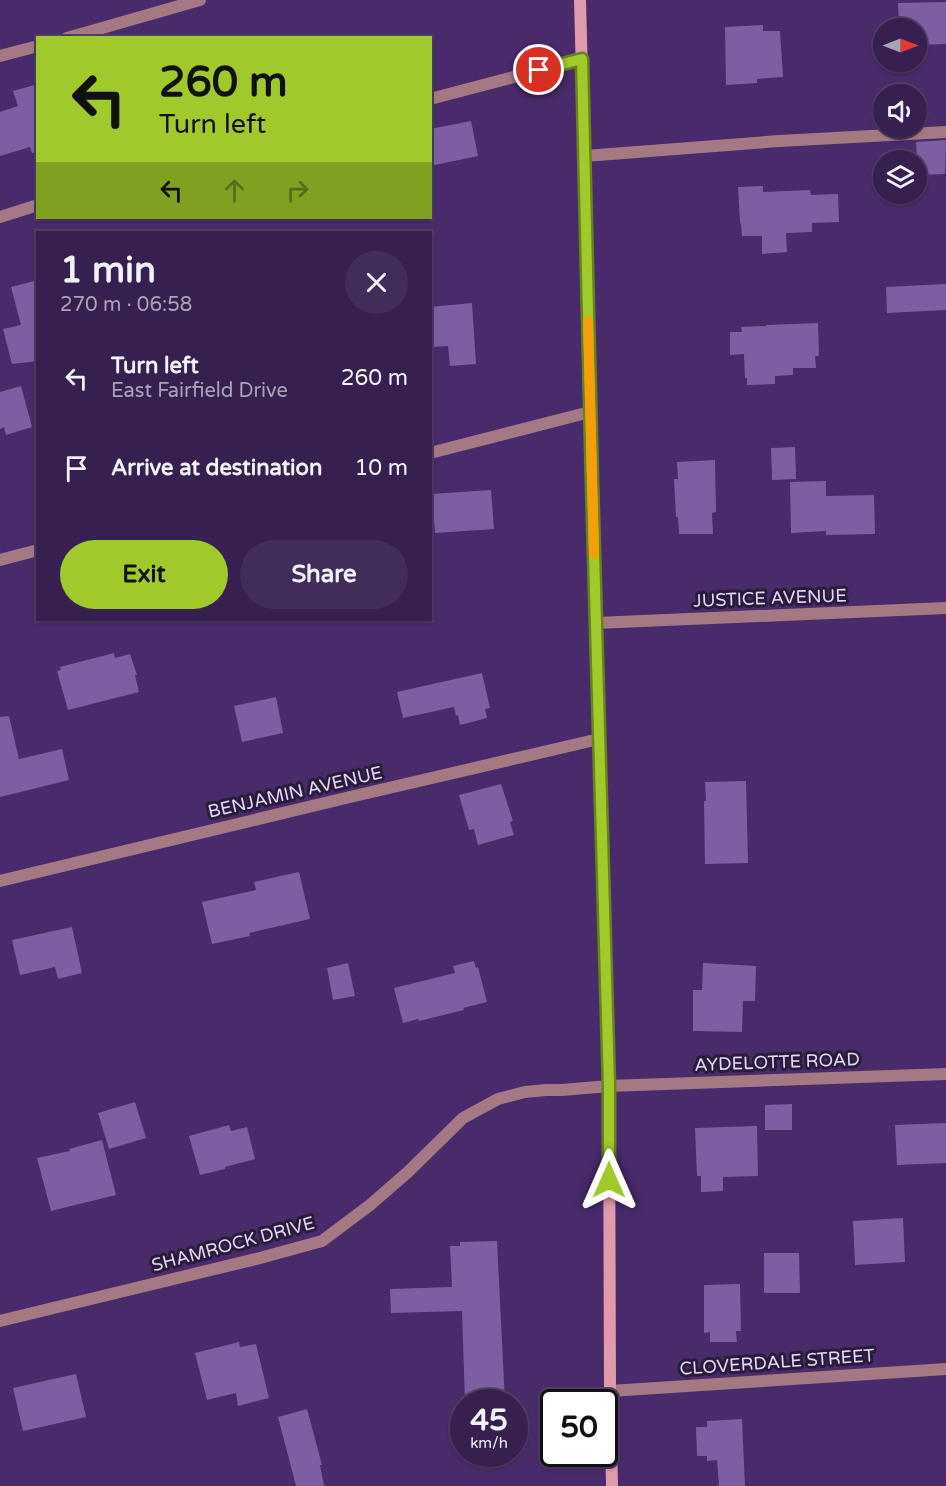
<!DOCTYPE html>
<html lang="en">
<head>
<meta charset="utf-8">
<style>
	body { margin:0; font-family:"Varela Round",sans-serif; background:#422d5a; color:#f1f3f6; height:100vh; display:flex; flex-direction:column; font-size:22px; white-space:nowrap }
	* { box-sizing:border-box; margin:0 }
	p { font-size:20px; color:#aaa3b7 }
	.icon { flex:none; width:33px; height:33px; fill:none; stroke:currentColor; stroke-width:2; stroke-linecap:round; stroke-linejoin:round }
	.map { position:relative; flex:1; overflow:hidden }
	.sheet { position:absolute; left:36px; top:231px; width:396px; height:390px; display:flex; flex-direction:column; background:#372050; border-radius:0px; box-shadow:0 2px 4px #0004,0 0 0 2px #513e67 }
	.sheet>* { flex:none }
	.top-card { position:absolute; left:36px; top:36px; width:396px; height:183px; border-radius:0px; box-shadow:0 2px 4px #0004,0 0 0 2px #513e67; background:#a0c92b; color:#111; overflow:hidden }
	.needle { width:39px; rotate:90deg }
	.controls { position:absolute; left:873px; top:18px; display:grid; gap:12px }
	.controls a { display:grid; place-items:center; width:54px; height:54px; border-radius:50%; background:#372050; box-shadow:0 2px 4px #0004,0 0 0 2px #513e67; font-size:30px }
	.speed { position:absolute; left:450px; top:1389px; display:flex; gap:12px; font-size:30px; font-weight:700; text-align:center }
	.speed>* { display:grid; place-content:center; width:78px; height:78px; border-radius:50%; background:#372050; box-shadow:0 2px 4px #0004,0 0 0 2px #513e67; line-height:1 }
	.speed small { font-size:15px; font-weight:400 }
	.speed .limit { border:3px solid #111; border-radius:9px; background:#fff; color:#111 }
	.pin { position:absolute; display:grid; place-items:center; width:51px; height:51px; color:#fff; margin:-26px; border:3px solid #fff; border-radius:50%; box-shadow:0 2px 6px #0007 }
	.me { position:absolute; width:66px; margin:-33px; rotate:0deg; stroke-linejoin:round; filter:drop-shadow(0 0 4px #0008) }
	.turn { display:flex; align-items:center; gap:21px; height:126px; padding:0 24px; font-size:27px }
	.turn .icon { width:78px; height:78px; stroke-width:2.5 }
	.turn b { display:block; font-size:42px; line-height:51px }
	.lanes { display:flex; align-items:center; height:57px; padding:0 24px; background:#0003; justify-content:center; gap:30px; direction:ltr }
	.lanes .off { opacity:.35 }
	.round { display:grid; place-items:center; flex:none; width:63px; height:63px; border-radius:32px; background:#422d5a }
	.head { display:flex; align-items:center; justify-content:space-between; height:102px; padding:0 24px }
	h1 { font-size:36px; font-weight:700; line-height:45px }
	.cta { display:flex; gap:12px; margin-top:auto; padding:12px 24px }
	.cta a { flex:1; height:69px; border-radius:36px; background:#a0c92b; color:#111; font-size:24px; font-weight:700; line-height:69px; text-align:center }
	.cta a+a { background:#422d5a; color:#f1f3f6 }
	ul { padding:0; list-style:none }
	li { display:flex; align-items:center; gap:18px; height:90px; padding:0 24px }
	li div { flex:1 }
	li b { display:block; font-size:22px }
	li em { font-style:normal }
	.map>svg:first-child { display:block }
</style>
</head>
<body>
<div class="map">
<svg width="946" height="1486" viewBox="0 0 946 1486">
	<rect width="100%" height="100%" fill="#492a6a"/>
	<g fill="#7d5ea2">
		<polygon points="946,2 946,44 916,45 916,28 899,28 898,3"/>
		<polygon points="763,25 763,31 780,31 783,77 757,79 757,83 726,85 725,27"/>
		<polygon points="38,84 38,152 32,153 30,147 0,156 0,112 18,106 13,91"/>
		<polygon points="471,121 478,156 430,166 430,129"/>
		<polygon points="946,140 945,174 918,175 916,142"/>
		<polygon points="763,186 763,192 810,190 811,195 838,194 839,222 812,223 812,232 786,233 787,252 762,254 762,236 742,236 741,223 740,223 738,187"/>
		<polygon points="38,280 38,361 12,364 3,329 21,325 11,287"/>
		<polygon points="946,284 946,310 887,313 886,287"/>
		<polygon points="472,303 476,364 450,366 448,346 430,347 430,307"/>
		<polygon points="818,323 819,356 815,356 816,368 793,368 793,375 775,376 775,384 747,385 747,378 745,378 744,354 730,355 730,332 742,332 741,327 766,326 766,325"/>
		<polygon points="21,386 32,427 6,435 4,427 0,429 0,392"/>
		<polygon points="795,447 796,479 772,480 771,448"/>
		<polygon points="715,460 716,512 712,513 713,534 679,534 678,517 676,517 674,479 678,479 677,462"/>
		<polygon points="826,481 826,496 874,495 875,534 826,535 826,531 791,533 790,482"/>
		<polygon points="491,490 494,529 435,533 432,494"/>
		<polygon points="114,653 115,658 130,654 137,675 135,675 139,692 68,710 57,671 61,670 60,667"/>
		<polygon points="482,673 490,708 485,709 487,718 460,725 458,715 456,716 454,707 403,718 397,692"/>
		<polygon points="276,697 283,733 242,742 234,706"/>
		<polygon points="9,716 19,759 62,749 69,780 0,797 0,717"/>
		<polygon points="746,781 748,863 705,864 704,801 706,801 705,782"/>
		<polygon points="501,784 513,821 510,822 514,835 478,845 474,829 469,830 459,795"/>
		<polygon points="299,872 310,919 249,933 250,936 212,944 202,902 256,890 254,882"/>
		<polygon points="72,927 82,973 58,979 55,967 20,975 12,940"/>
		<polygon points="474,961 476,968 478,967 487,1002 463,1008 464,1010 419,1021 418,1019 403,1023 394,988 455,973 453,966"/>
		<polygon points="348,963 355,996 333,1000 327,968"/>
		<polygon points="703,963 756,966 755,1001 743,1001 742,1032 693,1031 693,990 702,990"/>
		<polygon points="135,1102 146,1138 109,1149 98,1113"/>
		<polygon points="792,1104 792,1130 765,1130 765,1105"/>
		<polygon points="946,1123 946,1163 897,1165 895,1125"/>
		<polygon points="229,1125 231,1131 247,1127 255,1159 225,1167 225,1169 200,1175 189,1136"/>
		<polygon points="757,1126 758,1176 723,1177 723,1191 701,1192 701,1176 697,1176 695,1128"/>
		<polygon points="102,1140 116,1195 51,1211 37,1158 70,1151 69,1149"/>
		<polygon points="903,1218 905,1262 855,1265 853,1221"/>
		<polygon points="497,1241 505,1402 465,1402 462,1311 391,1313 390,1289 452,1287 450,1246 460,1246 460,1242"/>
		<polygon points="764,1253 799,1253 800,1293 764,1293"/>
		<polygon points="740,1284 741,1331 736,1331 737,1342 710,1342 710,1332 704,1333 704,1285"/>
		<polygon points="239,1342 240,1347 256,1344 269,1398 238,1406 236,1393 207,1400 195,1353"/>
		<polygon points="76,1374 86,1417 23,1431 13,1388"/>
		<polygon points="307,1409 322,1465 320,1465 324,1486 296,1486 278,1417"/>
		<polygon points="742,1419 745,1486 719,1486 717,1460 707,1461 707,1456 697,1456 696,1427 707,1427 707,1421"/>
	</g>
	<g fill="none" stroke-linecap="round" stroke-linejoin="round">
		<polyline stroke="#a57983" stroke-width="12" points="585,156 779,141 946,132"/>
		<g stroke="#a57983" stroke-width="12">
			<polyline points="67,38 200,0"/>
			<polyline points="0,56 38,46"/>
			<polyline points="430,99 582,59"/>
			<polyline points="0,217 38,205"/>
			<polyline points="430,453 590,412"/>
			<polyline points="0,560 38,550"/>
			<polyline points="596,623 946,608"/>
			<polyline points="0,881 350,797 599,739"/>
			<polyline points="0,1321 260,1258 322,1241 370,1205 408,1172 463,1118 498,1099 525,1092 546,1090 562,1090 609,1086 946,1074"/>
			<polyline points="610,1391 946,1369"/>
		</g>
		<polyline stroke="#e09aaa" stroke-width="12" points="580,0 609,1086 610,1391 612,1486"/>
	</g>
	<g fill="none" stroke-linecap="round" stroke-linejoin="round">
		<g stroke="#68831c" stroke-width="15">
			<polyline id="route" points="539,70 582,59 592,483 609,1086 609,1180"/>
		</g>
		<use href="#route" stroke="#a0c92b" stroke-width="10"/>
		<polyline stroke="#f59e0b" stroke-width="10" points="588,321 594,554"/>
	</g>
	<g text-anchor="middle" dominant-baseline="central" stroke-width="6" stroke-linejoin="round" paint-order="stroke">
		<g font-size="18" fill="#e6d6fd" stroke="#291c39">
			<text transform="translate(770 598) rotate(-2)">JUSTICE AVENUE</text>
			<text transform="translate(295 792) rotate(-13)">BENJAMIN AVENUE</text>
			<text transform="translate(777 1062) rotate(-2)">AYDELOTTE ROAD</text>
			<text transform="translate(233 1244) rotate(-15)">SHAMROCK DRIVE</text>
			<text transform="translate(777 1362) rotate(-4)">CLOVERDALE STREET</text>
		</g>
	</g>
</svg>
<div class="controls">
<a><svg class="needle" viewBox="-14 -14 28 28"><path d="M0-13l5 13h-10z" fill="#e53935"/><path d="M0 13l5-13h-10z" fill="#aaa3b7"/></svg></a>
<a><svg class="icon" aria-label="sound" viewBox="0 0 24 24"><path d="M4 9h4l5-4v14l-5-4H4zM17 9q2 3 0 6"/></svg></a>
<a><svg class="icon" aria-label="layers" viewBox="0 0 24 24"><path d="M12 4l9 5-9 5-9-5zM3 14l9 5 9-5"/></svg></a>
</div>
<div class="speed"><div>45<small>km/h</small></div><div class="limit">50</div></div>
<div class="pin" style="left:539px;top:70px;background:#d93025"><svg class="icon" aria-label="arrive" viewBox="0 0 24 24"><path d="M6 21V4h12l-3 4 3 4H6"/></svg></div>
<svg class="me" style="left:609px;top:1180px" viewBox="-20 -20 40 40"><path d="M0-17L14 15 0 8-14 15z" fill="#a0c92b" stroke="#fff" stroke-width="4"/></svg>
<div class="top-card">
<div class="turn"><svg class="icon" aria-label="left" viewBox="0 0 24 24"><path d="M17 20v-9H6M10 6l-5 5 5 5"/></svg><div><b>260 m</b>Turn left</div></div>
<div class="lanes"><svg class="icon" aria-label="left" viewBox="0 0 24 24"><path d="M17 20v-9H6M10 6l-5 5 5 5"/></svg><svg class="icon off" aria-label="ahead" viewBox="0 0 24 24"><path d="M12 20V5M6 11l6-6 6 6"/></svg><svg class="icon off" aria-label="right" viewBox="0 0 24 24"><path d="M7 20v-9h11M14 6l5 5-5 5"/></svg></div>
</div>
<section class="sheet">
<div class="head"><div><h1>1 min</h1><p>270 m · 06:58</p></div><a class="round"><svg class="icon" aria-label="close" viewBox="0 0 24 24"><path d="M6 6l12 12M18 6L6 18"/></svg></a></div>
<ul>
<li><svg class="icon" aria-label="left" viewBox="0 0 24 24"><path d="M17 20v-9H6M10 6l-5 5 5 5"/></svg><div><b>Turn left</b><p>East Fairfield Drive</p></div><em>260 m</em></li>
<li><svg class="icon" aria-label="arrive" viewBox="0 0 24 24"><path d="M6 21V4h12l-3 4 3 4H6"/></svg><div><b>Arrive at destination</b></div><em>10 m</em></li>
</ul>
<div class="cta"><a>Exit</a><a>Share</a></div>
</section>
</div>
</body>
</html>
